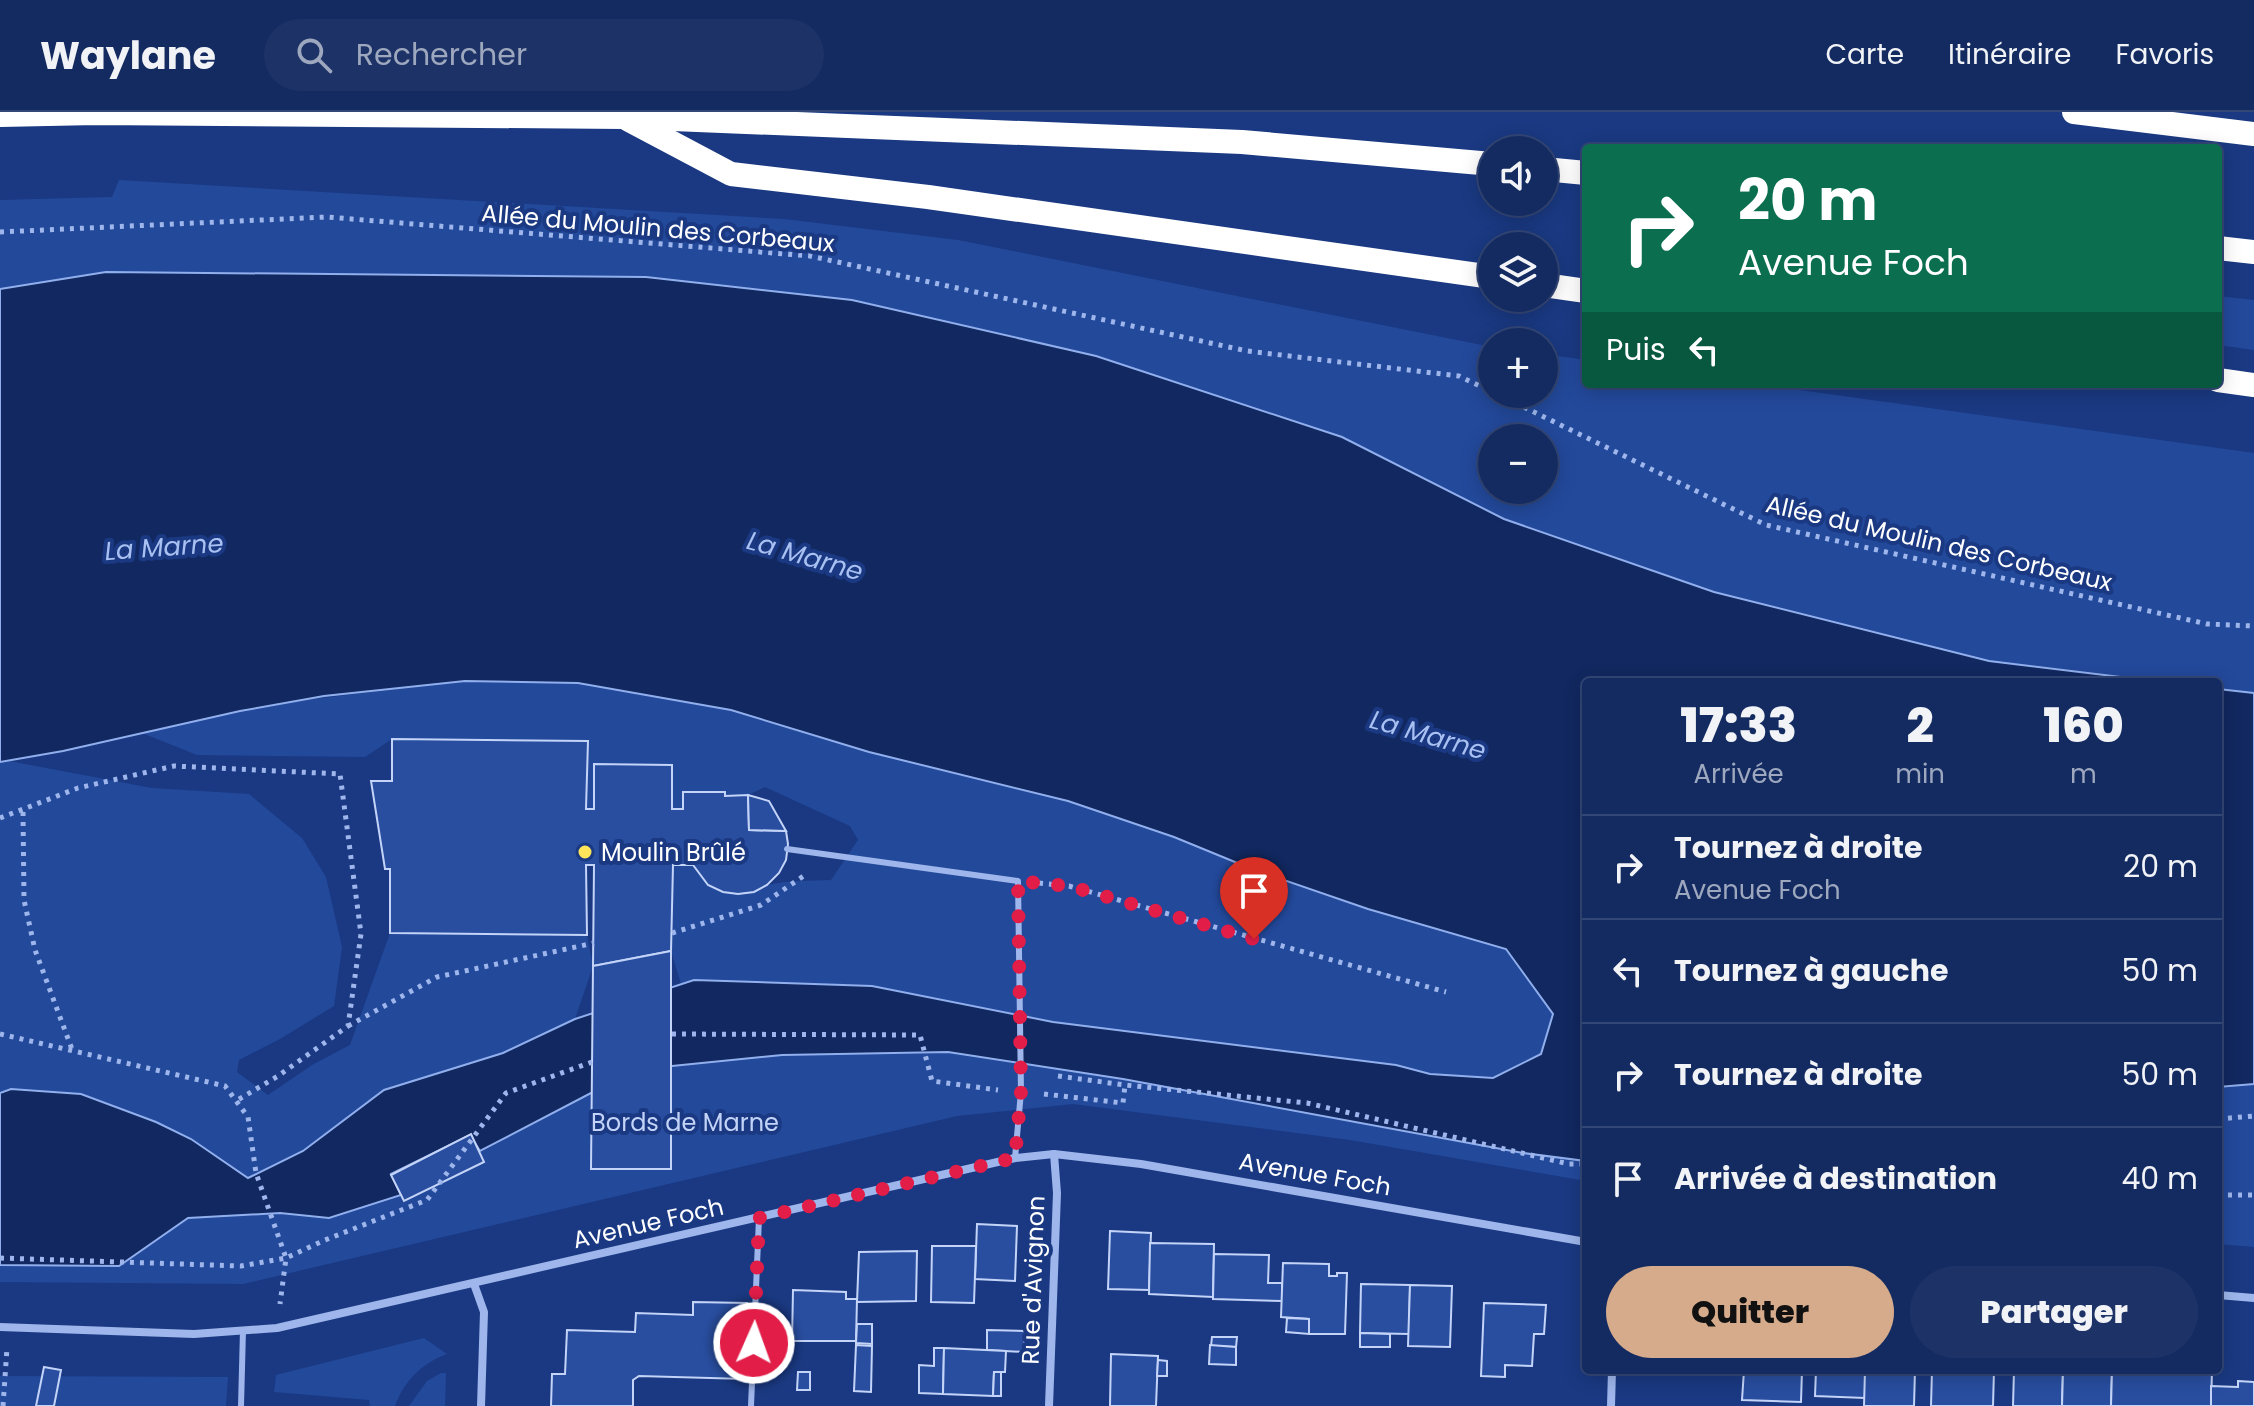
<!DOCTYPE html>
<html lang="fr">
<head>
<meta charset="utf-8">
<style>
	body { margin:0; font-family:Poppins,sans-serif; background:#1d3368; color:#f1f3f6; height:100vh; display:flex; flex-direction:column; font-size:30px; white-space:nowrap }
	* { box-sizing:border-box; margin:0 }
	p { font-size:26px; color:#9da7be }
	.icon { flex:none; width:44px; height:44px; fill:none; stroke:currentColor; stroke-width:2; stroke-linecap:round; stroke-linejoin:round }
	.map { position:relative; flex:1; overflow:hidden }
	.panel { position:absolute; left:1582px; top:566px; width:640px; height:696px; display:flex; flex-direction:column; background:#142b62; border-radius:8px; box-shadow:0 4px 20px #0003,0 0 0 2px #334777 }
	.panel>* { flex:none }
	.banner { position:absolute; left:1582px; top:32px; width:640px; height:244px; border-radius:8px; box-shadow:0 4px 20px #0003,0 0 0 2px #334777; background:#0b6e4f; color:#fff; overflow:hidden }
	.controls { position:absolute; left:1478px; top:24px; display:grid; gap:16px }
	.controls a { display:grid; place-items:center; width:80px; height:80px; border-radius:50%; background:#142b62; box-shadow:0 4px 20px #0003,0 0 0 2px #334777; font-size:40px }
	.pin { position:absolute; display:grid; place-items:center; width:68px; height:68px; color:#fff; margin:-82px -34px; border-radius:50% 50% 50% 0; rotate:-45deg; box-shadow:0 0 8px #0007 }
	.pin .icon { rotate:45deg }
	.me { position:absolute; width:88px; margin:-44px; rotate:2deg; stroke-linejoin:round; filter:drop-shadow(0 0 6px #0008) }
	.turn { display:flex; align-items:center; gap:28px; height:168px; padding:0 24px; font-size:36px }
	.turn .icon { width:104px; height:104px; stroke-width:2.5 }
	.turn b { display:block; font-size:56px; line-height:68px }
	.then { display:flex; align-items:center; height:76px; padding:0 24px; background:#0003; gap:16px; font-size:30px }
	.eta { display:flex; justify-content:space-evenly; align-items:center; height:136px; text-align:center }
	.eta b { font-size:48px; font-weight:800; line-height:56px }
	.cta { display:flex; gap:16px; margin-top:auto; padding:16px 24px }
	.cta a { flex:1; height:92px; border-radius:48px; background:#d6ab8b; color:#111; font-size:32px; font-weight:800; line-height:92px; text-align:center }
	.cta a+a { background:#1d3368; color:#f1f3f6 }
	ul { padding:0; list-style:none }
	li { display:flex; align-items:center; gap:24px; height:104px; padding:0 24px; border-top:2px solid #334777 }
	li div { flex:1 }
	li b { display:block; font-size:30px }
	li em { font-style:normal }
	header { display:flex; align-items:center; gap:48px; box-sizing:border-box; height:112px; padding:0 40px; background:#142b62; border-bottom:2px solid #334777 }
	header strong { font-size:38px }
	nav { display:flex; gap:44px; margin-inline-start:auto; font-size:28px }
	.search { width:560px; height:72px; background:#1d3368; display:flex; align-items:center; gap:20px; box-sizing:border-box; padding:0 28px; border-radius:44px; color:#9da7be; font-size:30px }
	.map>svg:first-child { display:block }
</style>
</head>
<body>
<header>
<strong>Waylane</strong>
<div class="search"><svg class="icon" aria-label="search" viewBox="0 0 24 24"><circle cx="10" cy="10" r="6"/><path d="M15 15l6 6"/></svg>Rechercher</div>
<nav><a>Carte</a><a>Itinéraire</a><a>Favoris</a></nav>
</header>
<div class="map">
<svg width="2254" height="1294" viewBox="0 0 2254 1294">
	<rect width="100%" height="100%" fill="#1a3982"/>
	<g fill="#23499b" fill-rule="evenodd">
		<path d="M119,68L784,107L958,128L1492,235V282H1544V242L1586,248V272H1757L2254,341V581L2218,577V570H2162L1989,549L1714,480L1504,407L1342,325L1096,244L852,188L106,160L0,177V88L112,85ZM1492,326H1544V378H1492Z"/>
		<polygon points="2218,184 2254,188 2254,238 2218,233"/>
		<path d="M465,569L578,571L731,598L869,640L1068,689L1174,725L1252,757L1368,797L1506,837L1553,902L1541,942L1493,966L1430,962L1396,953L1053,910L872,874L694,868L681,872L671,839L673,753H693C704,775 727,786 751,780C757,779 762,774 768,773C787,768 811,769 831,768L858,728L850,714L765,675L748,683L725,684V680H684L683,697H672V653L595,652L594,697H586L588,629L392,627L365,645L197,643L142,621C247,590 357,583 465,569Z"/>
		<polygon points="9,649 152,676 249,682 302,726 326,765 342,835 334,894 280,927 239,948 237,960 268,983 312,953 350,933 390,821 587,823 593,854 575,907 503,941 384,978 303,1039 248,1066 191,1027 156,1010 81,982 11,977 0,981 0,650"/>
		<polygon points="948,940 1123,967 1523,1041 1586,1049 1586,1069 1350,1028 1073,992 957,1004 243,1172 0,1170 0,1153 119,1154 188,1106 280,1101 329,1106 401,1083 591,981 672,954 782,943"/>
		<polygon points="2254,972 2254,1135 2218,1132 2218,975"/>
		<path d="M424,1226L447,1242C422,1251 404,1269 395,1294H370L369,1288L274,1280L276,1263Z"/>
		<polygon points="441,1261 446,1261 445,1294 409,1294 427,1269"/>
		<polygon points="0,1264 228,1265 226,1294 0,1294"/>
	</g>
	<g fill="#112860" stroke="#91afed" stroke-width="2">
		<polygon points="106,160 646,165 852,188 1096,244 1342,325 1504,407 1714,480 1989,549 2162,570 1586,570 1586,1049 1523,1041 1123,967 948,940 782,943 672,954 591,981 480,1039 470,1023 391,1062 401,1083 329,1106 280,1101 188,1106 119,1154 0,1153 0,981 11,977 81,982 156,1010 191,1027 248,1066 303,1039 384,978 503,941 575,907 694,868 872,874 1053,910 1396,953 1430,962 1493,966 1541,942 1553,902 1506,837 1368,797 1252,757 1174,725 1068,689 869,640 731,598 578,571 465,569 324,584 240,599 63,639 0,650 0,177"/>
		<polygon points="2218,577 2254,581 2254,972 2218,975"/>
	</g>
	<g fill="#294ea0" stroke="#c3d4f8" stroke-width="2">
		<polygon points="392,627 588,629 586,697 594,697 594,652 672,653 672,697 683,697 683,680 725,680 725,684 748,683 749,718 786,719 788,732 786,748 779,761 767,773 754,780 738,782 723,780 708,773 693,753 673,753 671,839 593,854 594,753 586,753 587,823 390,821 390,757 385,757 371,669 392,669"/>
		<polygon points="748,683 769,689 786,719 749,718"/>
		<polygon points="671,839 671,1057 591,1057 593,854"/>
		<polygon points="471,1022 484,1050 404,1089 391,1063"/>
		<polygon points="977,1112 1017,1114 1015,1169 975,1167"/>
		<polygon points="1110,1119 1151,1121 1149,1178 1108,1177"/>
		<polygon points="1150,1131 1214,1132 1213,1185 1149,1182"/>
		<polygon points="932,1134 976,1134 974,1191 931,1190"/>
		<polygon points="917,1139 916,1189 857,1190 859,1140"/>
		<polygon points="1214,1142 1269,1143 1268,1171 1282,1171 1282,1189 1213,1187"/>
		<polygon points="1283,1151 1329,1152 1329,1164 1337,1164 1337,1161 1347,1161 1345,1222 1309,1222 1309,1207 1281,1205"/>
		<polygon points="1361,1172 1410,1173 1409,1222 1360,1221"/>
		<polygon points="1410,1173 1452,1174 1450,1235 1408,1234"/>
		<polygon points="793,1178 846,1180 846,1187 857,1187 856,1229 792,1229"/>
		<polygon points="693,1190 747,1191 745,1267 639,1264 633,1268 633,1294 551,1294 552,1262 565,1262 567,1218 635,1220 636,1201 693,1203"/>
		<polygon points="1484,1191 1546,1193 1544,1222 1534,1222 1532,1254 1505,1253 1505,1265 1481,1264"/>
		<polygon points="1287,1206 1309,1207 1309,1222 1286,1220"/>
		<polygon points="857,1212 872,1212 872,1232 856,1231"/>
		<polygon points="987,1218 1025,1219 1024,1240 987,1238"/>
		<polygon points="1360,1221 1390,1222 1390,1235 1360,1235"/>
		<polygon points="1212,1225 1237,1225 1236,1235 1211,1234"/>
		<polygon points="856,1233 872,1234 871,1280 854,1279"/>
		<polygon points="1210,1233 1236,1235 1236,1253 1209,1252"/>
		<polygon points="934,1236 944,1236 943,1282 919,1281 919,1253 934,1254"/>
		<polygon points="944,1236 1006,1239 1005,1260 994,1260 993,1284 943,1282"/>
		<polygon points="1111,1242 1158,1244 1156,1294 1110,1294"/>
		<polygon points="1158,1248 1167,1249 1167,1264 1157,1264"/>
		<polygon points="44,1255 61,1258 54,1294 36,1294"/>
		<polygon points="1744,1258 1802,1258 1801,1290 1742,1288"/>
		<polygon points="1816,1258 1865,1258 1865,1286 1815,1284"/>
		<polygon points="1865,1258 1915,1258 1914,1294 1864,1294"/>
		<polygon points="1932,1258 1994,1258 1993,1294 1931,1294"/>
		<polygon points="2014,1258 2063,1258 2062,1294 2013,1294"/>
		<polygon points="2063,1258 2112,1258 2111,1294 2062,1294"/>
		<polygon points="2112,1258 2212,1258 2211,1294 2111,1294"/>
		<polygon points="798,1260 810,1260 810,1278 797,1278"/>
		<polygon points="994,1260 1001,1260 1001,1284 993,1284"/>
		<polygon points="2238,1269 2254,1270 2254,1294 2211,1294 2211,1274 2238,1275"/>
	</g>
	<g fill="none" stroke-linecap="round" stroke-linejoin="round">
		<g stroke="#9eb6eb" stroke-width="5" stroke-dasharray="4 6" stroke-linecap="butt">
			<polyline points="0,120 327,105 810,144 1247,239 1459,264 1492,280"/>
			<polyline points="1497,282 1766,413 2207,512 2254,514"/>
			<polyline points="23,700 24,788 35,838 73,940"/>
			<polyline points="0,706 78,676 174,654 340,662 361,822 348,914 278,964 236,989"/>
			<polyline points="1039,771 1069,774 1446,880"/>
			<polyline points="672,821 761,793 805,763"/>
			<polyline points="348,914 437,865 594,831"/>
			<polyline points="0,922 225,974 248,1005 256,1061 286,1146 280,1192"/>
			<polyline points="672,922 920,923 932,969 998,978"/>
			<polyline points="1058,964 1125,973"/>
			<polyline points="1044,982 1123,991 1125,973 1307,991 1569,1052 1586,1052"/>
			<polyline points="2218,1007 2254,1004"/>
			<polyline points="2218,1083 2254,1083"/>
			<polyline points="0,1146 241,1154 286,1146 325,1128 427,1088 506,981 592,950"/>
			<polyline points="3,1294 7,1236"/>
		</g>
		<g stroke="#9eb6eb" stroke-width="6">
			<polyline points="787,737 1018,769 1021,980 1015,1046"/>
			<polyline points="241,1294 243,1218"/>
			<polyline points="751,1294 759,1106"/>
		</g>
		<g stroke="#9eb6eb" stroke-width="8">
			<polyline points="474,1172 484,1200 481,1294"/>
			<polyline points="2218,1183 2254,1186"/>
			<polyline points="0,1215 194,1222 277,1216 1015,1046 1054,1042 1141,1052 1586,1130"/>
			<polyline points="1049,1294 1057,1081 1054,1042"/>
			<polyline points="1611,1294 1612,1258"/>
		</g>
		<g stroke="#fff" stroke-width="24">
			<polyline points="2074,0 2254,22"/>
			<polyline points="0,3 96,1 624,5 1242,30 1492,52"/>
			<polyline points="629,8 731,62 928,85 1492,165"/>
			<polyline points="1544,57 1586,61"/>
			<polyline points="2218,136 2254,140"/>
			<polyline points="1544,173 1586,179"/>
			<polyline points="2218,268 2254,273"/>
		</g>
	</g>
	<g fill="none" stroke-linecap="round" stroke-linejoin="round">
		<polyline stroke="#e11d48" stroke-width="14" stroke-dasharray="0 25.2" points="754,1231 759,1106 1015,1046 1021,980 1018,769 1069,774 1254,827"/>
	</g>
	<circle fill="#fde45a" stroke="#1a3982" stroke-width="3" cx="585" cy="740" r="8"/>
	<g text-anchor="middle" dominant-baseline="central" stroke-width="8" stroke-linejoin="round" paint-order="stroke">
		<g font-size="24" fill="#fff" stroke="#1a3982">
			<text transform="translate(658 116) rotate(5)">Allée du Moulin des Corbeaux</text>
			<text transform="translate(1939 431) rotate(13)">Allée du Moulin des Corbeaux</text>
			<text transform="translate(1315 1062) rotate(10)">Avenue Foch</text>
			<text transform="translate(648 1111) rotate(-13)">Avenue Foch</text>
			<text transform="translate(1033 1168) rotate(-88)">Rue d'Avignon</text>
		</g>
		<g font-size="24" fill="#fff" stroke="#1a3982" text-anchor="start">
			<text x="601" y="740">Moulin Brûlé</text>
		</g>
		<g font-size="24" fill="#c3d4f8" stroke="#1a3982">
			<text x="685" y="1010">Bords de Marne</text>
		</g>
		<g font-size="26" font-style="italic" fill="#a9c1f2" stroke="#1a3982">
			<text transform="translate(164 435) rotate(-4)">La Marne</text>
			<text transform="translate(805 444) rotate(16)">La Marne</text>
			<text transform="translate(1428 623) rotate(16)">La Marne</text>
		</g>
	</g>
</svg>
<div class="controls">
<a><svg class="icon" aria-label="sound" viewBox="0 0 24 24"><path d="M4 9h4l5-4v14l-5-4H4zM17 9q2 3 0 6"/></svg></a>
<a><svg class="icon" aria-label="layers" viewBox="0 0 24 24"><path d="M12 4l9 5-9 5-9-5zM3 14l9 5 9-5"/></svg></a>
<a>+</a>
<a>−</a>
</div>
<div class="pin" style="left:1254px;top:827px;background:#d93025"><svg class="icon" aria-label="arrive" viewBox="0 0 24 24"><path d="M6 21V4h12l-3 4 3 4H6"/></svg></div>
<svg class="me" style="left:754px;top:1231px" viewBox="-20 -20 40 40"><circle r="17" fill="#e11d48" stroke="#fff" stroke-width="3"/><path d="M0-11L8 9 0 5-8 9z" fill="#fff"/></svg>
<div class="banner">
<div class="turn"><svg class="icon" aria-label="right" viewBox="0 0 24 24"><path d="M7 20v-9h11M14 6l5 5-5 5"/></svg><div><b>20 m</b>Avenue Foch</div></div>
<div class="then">Puis<svg class="icon" aria-label="left" viewBox="0 0 24 24"><path d="M17 20v-9H6M10 6l-5 5 5 5"/></svg></div>
</div>
<section class="panel">
<div class="eta">
<div><b>17:33</b><p>Arrivée</p></div>
<div><b>2</b><p>min</p></div>
<div><b>160</b><p>m</p></div>
</div>
<ul>
<li><svg class="icon" aria-label="right" viewBox="0 0 24 24"><path d="M7 20v-9h11M14 6l5 5-5 5"/></svg><div><b>Tournez à droite</b><p>Avenue Foch</p></div><em>20 m</em></li>
<li><svg class="icon" aria-label="left" viewBox="0 0 24 24"><path d="M17 20v-9H6M10 6l-5 5 5 5"/></svg><div><b>Tournez à gauche</b></div><em>50 m</em></li>
<li><svg class="icon" aria-label="right" viewBox="0 0 24 24"><path d="M7 20v-9h11M14 6l5 5-5 5"/></svg><div><b>Tournez à droite</b></div><em>50 m</em></li>
<li><svg class="icon" aria-label="arrive" viewBox="0 0 24 24"><path d="M6 21V4h12l-3 4 3 4H6"/></svg><div><b>Arrivée à destination</b></div><em>40 m</em></li>
</ul>
<div class="cta"><a>Quitter</a><a>Partager</a></div>
</section>
</div>
</body>
</html>
